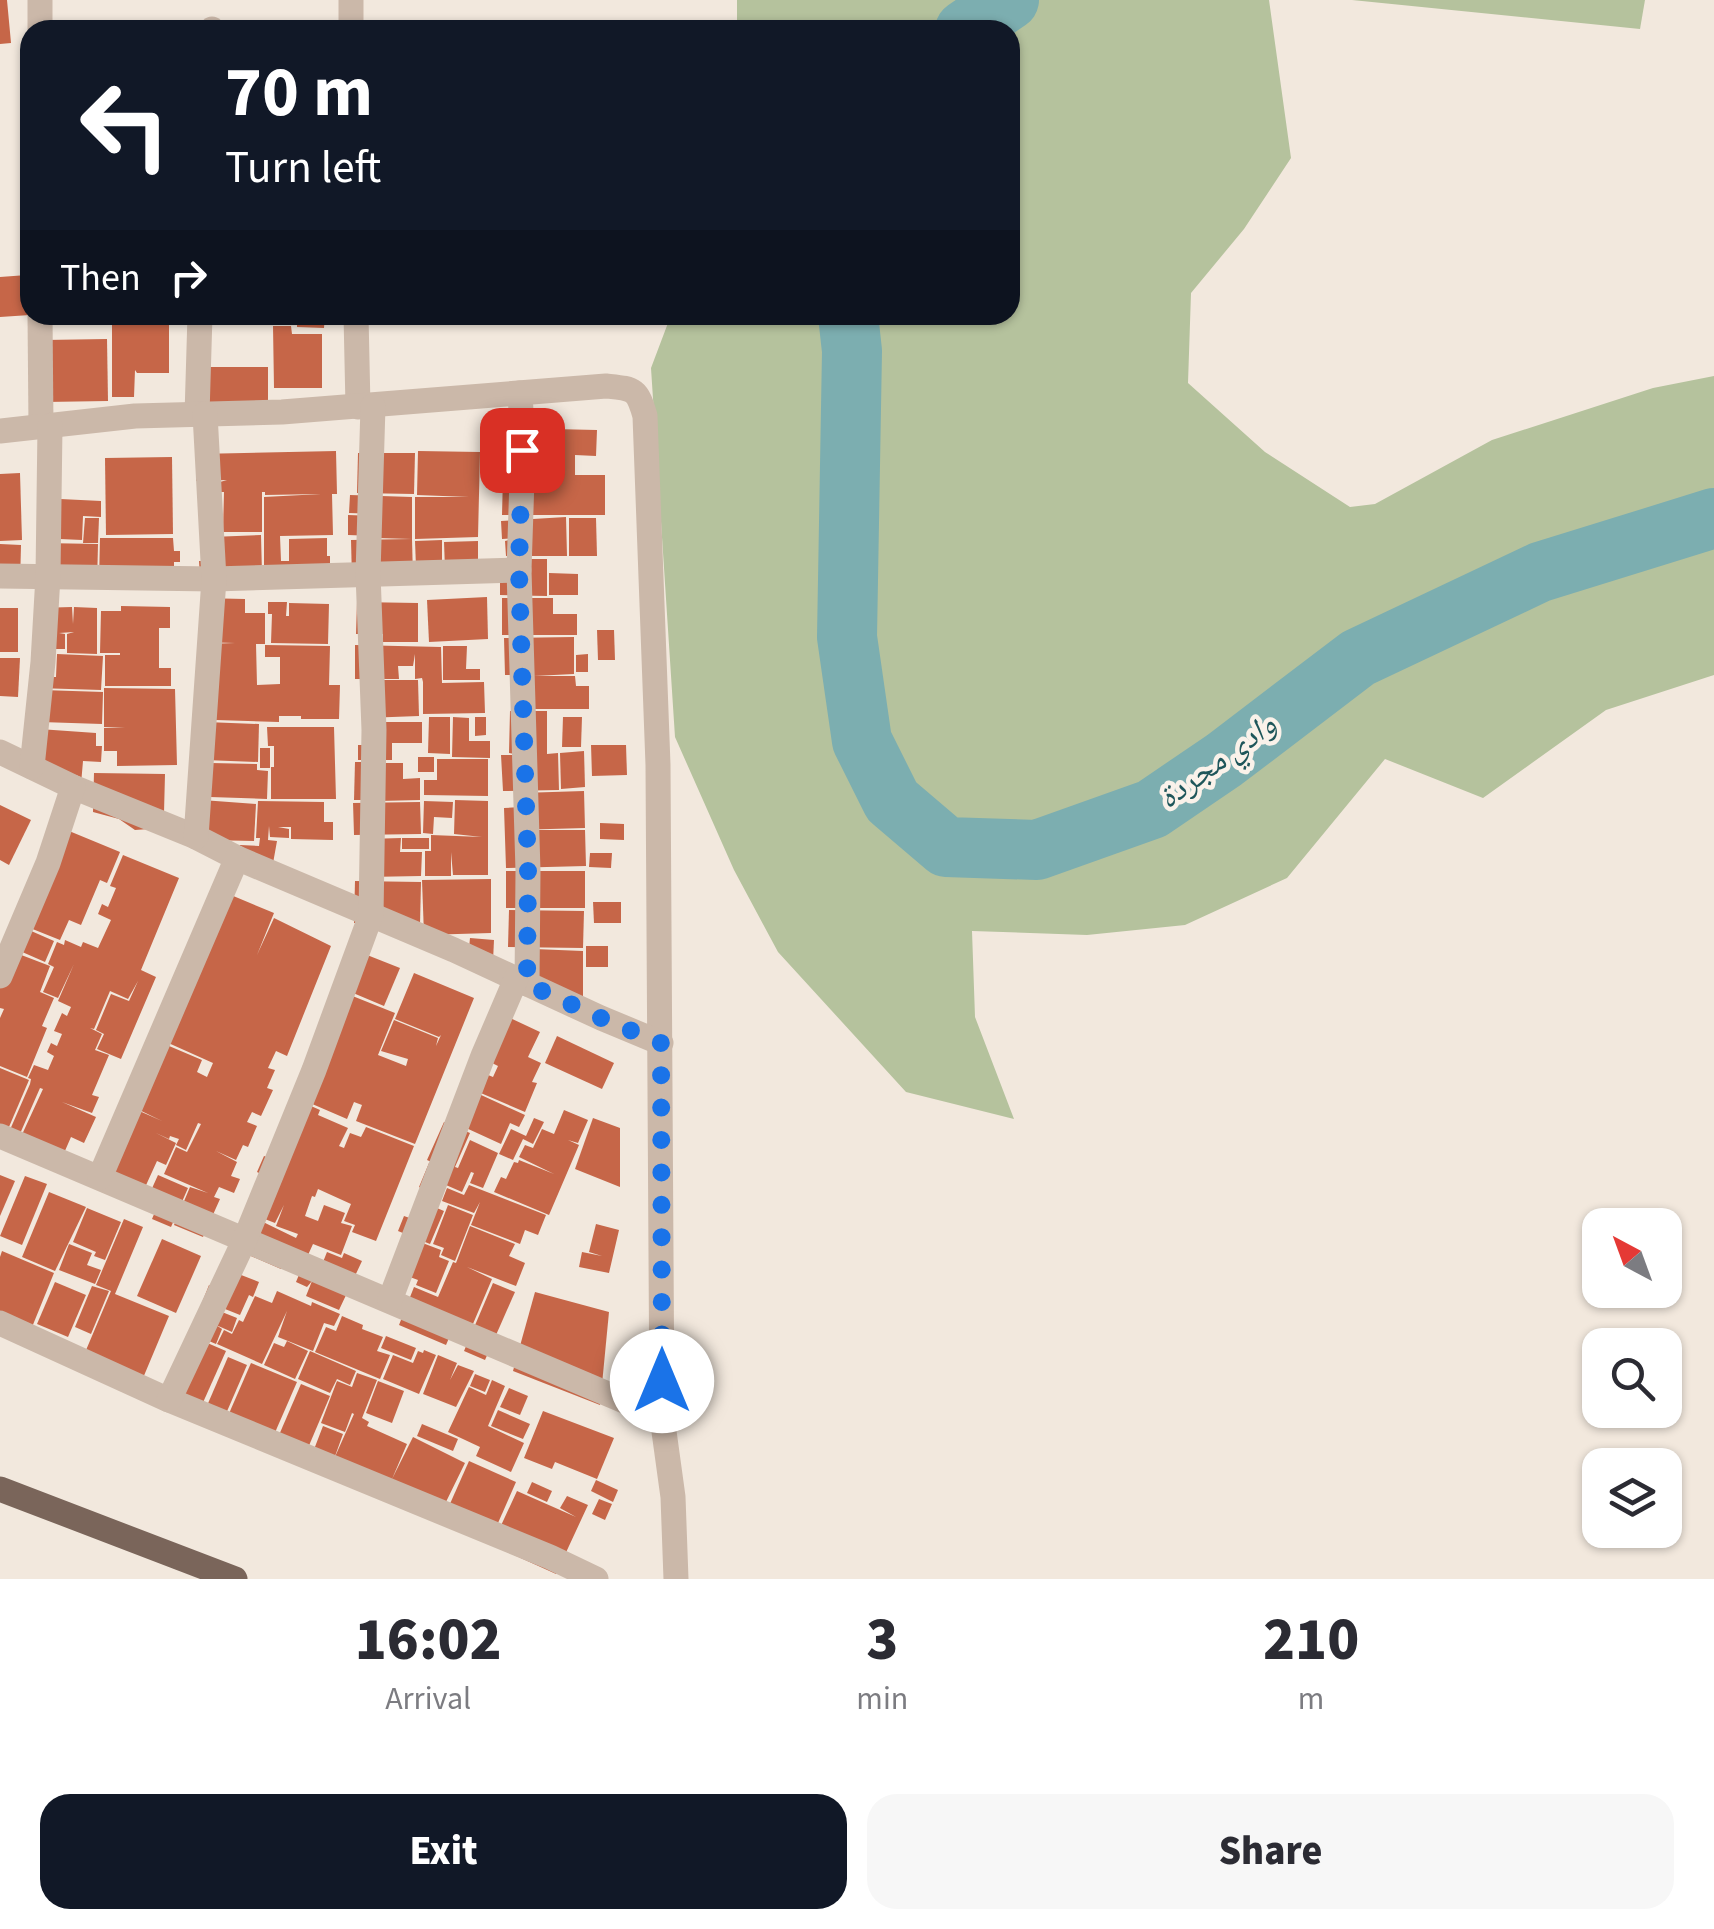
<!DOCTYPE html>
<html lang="en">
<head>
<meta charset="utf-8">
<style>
	body { margin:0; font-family:"Source Sans 3","Noto Naskh Arabic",sans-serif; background:#f7f7f7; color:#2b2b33; height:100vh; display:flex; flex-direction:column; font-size:38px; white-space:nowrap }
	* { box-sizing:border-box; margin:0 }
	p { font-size:32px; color:#7c7c81 }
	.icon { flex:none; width:55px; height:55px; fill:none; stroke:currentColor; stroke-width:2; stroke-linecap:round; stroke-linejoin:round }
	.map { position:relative; height:1579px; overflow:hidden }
	.details { display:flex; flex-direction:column; background:#fff; flex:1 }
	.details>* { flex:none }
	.top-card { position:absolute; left:20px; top:20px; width:1000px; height:305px; border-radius:30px; box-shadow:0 2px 8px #0004; background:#111827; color:#fff; overflow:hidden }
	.needle { width:65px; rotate:319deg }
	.buttons { position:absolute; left:1582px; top:1208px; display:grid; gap:20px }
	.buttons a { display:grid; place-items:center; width:100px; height:100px; border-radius:20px; background:#fff; box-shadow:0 2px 8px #0004; font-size:50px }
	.pin { position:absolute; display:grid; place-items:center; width:85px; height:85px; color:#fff; margin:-42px; border-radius:20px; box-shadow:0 5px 15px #0006 }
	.me { position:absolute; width:110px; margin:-55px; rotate:0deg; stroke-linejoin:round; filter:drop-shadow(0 0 8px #0008) }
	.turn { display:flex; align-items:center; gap:35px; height:210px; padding:0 40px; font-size:45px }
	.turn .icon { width:130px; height:130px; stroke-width:2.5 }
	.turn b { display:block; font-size:70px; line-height:85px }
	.then { display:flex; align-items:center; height:95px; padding:0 40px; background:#0003; gap:20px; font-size:38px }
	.eta { display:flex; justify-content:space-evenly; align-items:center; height:170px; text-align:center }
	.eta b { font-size:60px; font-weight:800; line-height:70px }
	.primary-button { display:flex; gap:20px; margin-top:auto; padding:20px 40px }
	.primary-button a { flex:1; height:115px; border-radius:30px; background:#111827; color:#fff; font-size:40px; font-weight:800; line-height:115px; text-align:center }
	.primary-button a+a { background:#f7f7f7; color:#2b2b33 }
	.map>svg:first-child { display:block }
</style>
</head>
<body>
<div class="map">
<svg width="1714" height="1579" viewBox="0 0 1714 1579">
	<rect width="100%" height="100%" fill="#f2e8dd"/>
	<g fill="#b5c29d">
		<polygon points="737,0 1269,0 1291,158 1244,229 1191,293 1188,383 1265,452 1350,507 1375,504 1492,440 1653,388 1714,376 1714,675 1606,710 1483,798 1385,759 1287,878 1185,925 1087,935 972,931 975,1017 1014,1119 906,1092 778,952 734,870 675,737 651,368 671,315 1010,315 1010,30 737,30"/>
		<polygon points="1352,0 1645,0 1640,29"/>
	</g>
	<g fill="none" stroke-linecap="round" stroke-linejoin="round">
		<g stroke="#7caeb0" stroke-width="60">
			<polyline points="965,30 1009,0"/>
			<polyline points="848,315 852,351 847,637 862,741 892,801 946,847 1037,850 1152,809 1224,760 1358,658 1540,572 1714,518"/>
		</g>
	</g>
	<g fill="#c66648">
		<polygon points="0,0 7,0 11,43 0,44"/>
		<polygon points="27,275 30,315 0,317 0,277"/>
		<polygon points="112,315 169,316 169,373 137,373 135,370 134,397 112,397"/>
		<polygon points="297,315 325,315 324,328 297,327"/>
		<polygon points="273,326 291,326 292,334 322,334 322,388 274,388"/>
		<polygon points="107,339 108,401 45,402 45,340"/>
		<rect x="203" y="367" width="65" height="36"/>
		<polygon points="503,428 597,430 596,456 575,455 575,475 605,475 605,515 502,515 503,475 555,474 502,472"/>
		<polygon points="336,451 337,494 332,494 333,535 280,536 281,561 289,561 289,539 327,538 327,556 330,556 330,578 264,576 264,497 321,494 265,495 265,492 262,492 262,532 223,532 224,492 220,492 220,482 227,480 196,481 197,454"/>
		<polygon points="418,451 480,452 478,537 415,539 415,497 469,497 417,495"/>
		<polygon points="358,453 415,453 414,494 357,493"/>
		<polygon points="172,457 173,534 106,535 105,458"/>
		<polygon points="20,473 22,540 0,541 0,474"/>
		<polygon points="350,495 412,497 412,539 377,538 378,514 349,513"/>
		<polygon points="40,498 101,501 101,517 83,516 82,540 38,538"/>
		<polygon points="348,515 375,516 375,536 348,535"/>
		<polygon points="566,517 567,556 506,556 505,541 517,538 502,539 501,521"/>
		<polygon points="85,518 99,518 98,543 83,543"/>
		<polygon points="569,518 596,518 597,556 569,556"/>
		<polygon points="261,535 262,574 200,577 199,561 211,561 211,537"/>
		<polygon points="100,538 173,538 174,551 180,551 180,562 174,562 174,581 99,581"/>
		<polygon points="412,539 413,578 352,579 351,540"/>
		<polygon points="442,540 442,567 416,567 415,541"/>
		<polygon points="478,541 478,575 445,569 444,542"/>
		<polygon points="43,543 98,544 97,584 38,582"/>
		<polygon points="0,544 21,545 20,585 0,585"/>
		<polygon points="500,559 547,559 547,596 500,595"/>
		<polygon points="549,573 578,574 578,595 549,595"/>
		<polygon points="487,597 488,639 429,642 427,600"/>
		<polygon points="201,598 245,599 245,613 265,613 265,644 256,644 257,685 280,684 280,657 265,657 265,645 330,646 329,685 340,685 339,719 301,719 301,716 279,716 279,722 216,720 206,644 235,643 200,642"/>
		<polygon points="502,598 553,598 553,614 577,614 577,635 502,635"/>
		<polygon points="268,602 287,602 286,616 289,616 289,603 329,604 328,644 271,643 272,614 268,614"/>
		<polygon points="357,602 418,603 418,642 383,642 383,634 356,634"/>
		<polygon points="121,606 170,607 170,628 159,628 159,668 171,668 171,686 105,686 105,655 120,655 120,653 100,653 101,611 121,611"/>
		<polygon points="72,607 73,624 74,607 97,608 97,654 67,653 67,634 74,632 59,633 65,634 65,649 38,649 37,608"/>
		<rect x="0" y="608" width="18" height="44"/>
		<polygon points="597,630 614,630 615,660 598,660"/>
		<polygon points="574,637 574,674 534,676 575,676 576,686 589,686 589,709 517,709 517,683 510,683 510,675 505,675 504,638"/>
		<polygon points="355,645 441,647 442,683 484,682 485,713 423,714 423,682 422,678 415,679 415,654 413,666 398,666 399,679 355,679"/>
		<polygon points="443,646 467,646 466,669 480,669 480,680 443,680"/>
		<polygon points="57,654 103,656 101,690 37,688 37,677 56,677"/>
		<polygon points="588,654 588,672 576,672 576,655"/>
		<polygon points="0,658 20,658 18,697 0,696"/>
		<polygon points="360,680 418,680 419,716 365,718"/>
		<polygon points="104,688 175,689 177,765 117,766 117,751 104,751 104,728 125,727 104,727"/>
		<polygon points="42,690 103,692 102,724 41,722"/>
		<polygon points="510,711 547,711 547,754 558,753 559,790 503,791 501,755 520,755 509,753"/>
		<polygon points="429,717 450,717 450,754 428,753"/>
		<polygon points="453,717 469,718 469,741 490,741 490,758 452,757"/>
		<polygon points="475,717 486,717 486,735 475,736"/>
		<polygon points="563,717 582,717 581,747 562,747"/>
		<polygon points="206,722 259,724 258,762 205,760"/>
		<polygon points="370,722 422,722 422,743 392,743 392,760 358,760 358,745 370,745"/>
		<polygon points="267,727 334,727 336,799 271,799 271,767 274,767 274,746 268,746"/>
		<polygon points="39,729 96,733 96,746 102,746 101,762 83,761 80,796 35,773"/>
		<polygon points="591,745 626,745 627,775 592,776"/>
		<rect x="260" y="748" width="10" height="20"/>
		<polygon points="584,751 585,787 561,789 560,753"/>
		<rect x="418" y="757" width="16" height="15"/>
		<polygon points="437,759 488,759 488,796 424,795 424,780 437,780"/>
		<polygon points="355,762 376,762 376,800 354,800"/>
		<polygon points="211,763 257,764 257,770 268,771 267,799 210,797"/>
		<polygon points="379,763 403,763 403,779 420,778 420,800 379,801"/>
		<polygon points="94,773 165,774 164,813 149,829 135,830 119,819 93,812"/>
		<polygon points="584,791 585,828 515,830 585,830 586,866 506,868 504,808 521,807 521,793"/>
		<polygon points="202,800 256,804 254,841 207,840"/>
		<polygon points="455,800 488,801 488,875 453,875 451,852 451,876 425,876 425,851 431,851 431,835 482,837 454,834"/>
		<polygon points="258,801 324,802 324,822 333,822 333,840 291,839 291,827 278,827 289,829 289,838 270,837 269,826 268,840 277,841 270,880 238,865 240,845 259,846 260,838 256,838"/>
		<polygon points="424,801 453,802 452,818 434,817 433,834 423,833"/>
		<polygon points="420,802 421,834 354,835 353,803"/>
		<polygon points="0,805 31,820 9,865 0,860"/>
		<polygon points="600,823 624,824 624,840 600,839"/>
		<polygon points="57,826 120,852 107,883 100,880 81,925 69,920 60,940 20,924"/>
		<polygon points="401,838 400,852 422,852 421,876 367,877 367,839"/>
		<rect x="402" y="838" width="27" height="11"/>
		<polygon points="590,853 612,853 611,868 589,867"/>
		<polygon points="123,855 179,878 141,970 156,977 121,1059 97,1049 104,1034 96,1030 111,994 129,1001 138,981 128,999 110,991 94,1029 90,1028 102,1034 95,1050 109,1055 92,1095 99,1097 92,1113 62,1102 96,1117 84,1143 71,1137 61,1160 19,1141 43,1089 40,1088 19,1136 9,1132 30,1084 31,1079 28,1078 34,1065 48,1070 54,1056 47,1052 51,1043 57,1046 62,1034 54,1031 62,1013 67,1016 71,1007 58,1001 74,964 58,998 43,992 54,967 48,964 57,942 64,945 65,940 81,947 83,942 98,948 111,920 98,914 102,904 108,907 116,888 110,886"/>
		<rect x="506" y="871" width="79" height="37"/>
		<polygon points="491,879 491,933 424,935 422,880"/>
		<polygon points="355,881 421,882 420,925 354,923"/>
		<polygon points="219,890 274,913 257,955 274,918 331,946 287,1056 276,1051 268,1068 275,1070 267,1088 273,1090 261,1116 252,1112 247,1122 257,1126 248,1147 243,1145 236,1160 216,1151 237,1162 231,1176 240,1179 234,1193 219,1187 214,1197 220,1199 203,1237 174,1225 190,1187 208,1193 164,1174 176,1147 187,1152 201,1124 198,1123 186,1150 176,1145 179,1139 170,1136 169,1139 156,1133 176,1143 166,1165 157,1161 142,1194 96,1173 128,1106 162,1121 129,1105 155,1040 202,1060 197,1072 207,1077 213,1063 155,1037"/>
		<polygon points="593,902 621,902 621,923 594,923"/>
		<polygon points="509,910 584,911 583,948 508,947"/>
		<polygon points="13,923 54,941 45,962 4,944"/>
		<polygon points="470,938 494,940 493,961 468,959"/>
		<rect x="586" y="946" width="22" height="21"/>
		<polygon points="3,948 50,966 40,992 54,998 42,1026 47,1028 27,1077 0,1066 0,1018 4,1009 0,1008 0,956"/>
		<polygon points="534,949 583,951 583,1018 516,968"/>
		<polygon points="362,953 400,968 384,1006 346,990"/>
		<polygon points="414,973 474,998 415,1144 356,1121 362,1105 354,1102 347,1119 296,1097 340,991 395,1013 378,1055 406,1066 408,1059 381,1051 394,1020 438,1038 436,1046 441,1035 439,1037 395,1019"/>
		<polygon points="495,1011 540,1032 528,1057 541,1063 532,1082 537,1083 525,1112 469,1088 476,1070 493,1077 498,1066 486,1060"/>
		<polygon points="557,1036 614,1063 602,1089 545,1063"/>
		<polygon points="0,1068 29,1080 3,1141 0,1140"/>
		<polygon points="468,1089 525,1115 519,1127 510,1123 501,1144 453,1122"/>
		<polygon points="293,1098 320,1110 318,1115 348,1128 339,1146 344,1148 350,1133 361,1137 366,1127 414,1146 376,1241 352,1232 355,1225 344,1221 351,1204 318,1189 315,1197 312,1196 305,1216 318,1221 324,1205 345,1213 341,1223 352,1226 341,1255 313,1244 308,1255 288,1252 281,1269 244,1253 259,1220 296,1238 298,1234 276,1226 284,1205 275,1223 257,1216 259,1173 257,1172 264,1156 270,1158"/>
		<polygon points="564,1110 588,1120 578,1143 568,1140 579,1145 549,1215 494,1192 501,1177 506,1179 514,1162 518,1163 519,1160 554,1174 519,1157 525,1145 533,1148 542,1129 554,1134"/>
		<polygon points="534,1118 544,1122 533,1144 523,1139 513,1160 499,1154 511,1129 526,1136"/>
		<polygon points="593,1118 620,1128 620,1187 575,1169"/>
		<polygon points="444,1122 470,1133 455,1167 458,1168 470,1140 498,1153 483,1188 470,1183 474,1173 471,1172 462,1192 446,1185 423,1189 419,1187 429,1163 447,1169 427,1160"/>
		<polygon points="0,1175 15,1181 0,1216"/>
		<polygon points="158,1175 188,1188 171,1227 152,1219 160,1200 149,1195"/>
		<polygon points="25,1176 47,1184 22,1245 0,1236"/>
		<polygon points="469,1185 546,1215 538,1235 525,1230 520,1244 471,1225 480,1202 474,1213 442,1201 447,1188 464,1195"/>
		<polygon points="49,1192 86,1207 55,1271 22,1257"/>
		<polygon points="425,1203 444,1211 430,1244 398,1231 404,1216 418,1221"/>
		<polygon points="448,1205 473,1215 455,1261 441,1255 444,1248 433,1244"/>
		<polygon points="87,1208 121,1222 105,1260 94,1256 96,1252 73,1242"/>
		<polygon points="124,1219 143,1227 115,1294 169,1316 143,1378 81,1362 111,1291 96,1285"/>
		<polygon points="596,1224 619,1230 609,1273 579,1267 582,1252 602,1256 589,1252"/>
		<polygon points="470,1226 515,1244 509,1256 525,1263 516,1286 467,1267 492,1279 467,1338 452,1331 446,1345 399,1325 414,1287 438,1297 453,1262 456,1263"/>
		<polygon points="404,1236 441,1250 439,1257 449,1261 436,1293 416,1285 418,1280 391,1270"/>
		<polygon points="162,1239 201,1256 176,1313 137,1296"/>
		<polygon points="69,1244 92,1253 87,1265 101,1270 95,1284 59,1270"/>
		<polygon points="2,1251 54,1273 30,1332 0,1320 0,1257"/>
		<polygon points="327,1252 342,1258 344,1253 362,1261 339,1310 306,1296 312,1281 307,1287 296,1282 307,1255 323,1262"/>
		<polygon points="236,1273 259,1282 253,1297 249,1295 240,1315 225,1309"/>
		<polygon points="55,1282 86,1295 68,1337 37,1324"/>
		<polygon points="493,1283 515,1292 485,1360 464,1351"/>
		<polygon points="209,1285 226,1292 222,1312 237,1318 232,1332 216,1325 222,1329 216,1344 190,1333"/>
		<polygon points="92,1286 109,1291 91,1334 75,1327"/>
		<polygon points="277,1291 311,1306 312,1302 340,1314 334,1326 324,1323 313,1351 278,1337 287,1311 262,1364 217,1344 224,1330 232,1334 239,1320 243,1322 255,1296 272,1303"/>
		<polygon points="535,1292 609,1312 600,1405 513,1371"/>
		<polygon points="342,1316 363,1325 362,1329 383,1337 377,1351 390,1355 380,1379 315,1352 326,1327 336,1331"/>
		<polygon points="191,1336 226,1351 201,1407 166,1392"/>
		<polygon points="386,1336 416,1348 411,1360 381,1348"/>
		<polygon points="287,1341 308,1351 295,1379 264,1365 274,1343 284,1347"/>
		<polygon points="424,1350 436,1355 419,1394 383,1379 393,1355 413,1363 418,1351 423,1353"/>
		<polygon points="310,1351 356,1371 350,1385 337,1379 330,1393 298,1379"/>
		<polygon points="438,1355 457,1363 450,1380 458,1365 474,1371 456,1407 423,1394"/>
		<polygon points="228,1357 247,1365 225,1416 206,1408"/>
		<polygon points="251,1363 297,1382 270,1444 224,1425"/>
		<polygon points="357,1373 377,1380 362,1418 369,1422 367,1426 407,1444 392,1479 413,1437 465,1463 444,1506 313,1452 323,1426 343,1434 334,1459 354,1414 352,1413 345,1432 321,1423 337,1381 352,1387"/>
		<polygon points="475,1374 490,1380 485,1392 470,1386"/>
		<polygon points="492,1380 505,1386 488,1426 524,1443 511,1472 476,1456 480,1447 448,1432 469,1387 486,1395"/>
		<polygon points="378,1381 404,1391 392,1423 366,1413"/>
		<polygon points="301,1384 330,1396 305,1455 276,1442"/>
		<polygon points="509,1388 528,1396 520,1415 500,1407"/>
		<polygon points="498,1410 530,1424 523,1439 491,1426"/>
		<polygon points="543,1411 614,1438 597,1479 555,1462 552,1469 524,1458"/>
		<polygon points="422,1424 458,1439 453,1451 417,1436"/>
		<polygon points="469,1461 516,1482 491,1539 449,1506"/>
		<polygon points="596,1480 618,1490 613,1502 591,1491"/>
		<polygon points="532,1482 552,1491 547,1502 527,1493"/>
		<polygon points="517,1491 576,1517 560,1508 567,1496 588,1505 556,1574 492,1545"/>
		<polygon points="599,1499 612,1504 605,1520 592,1514"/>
	</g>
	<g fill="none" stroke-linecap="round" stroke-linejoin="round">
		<g stroke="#cbb8a9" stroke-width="25">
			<polyline points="40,0 40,30"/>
			<polyline points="351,0 351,30"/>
			<polyline points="212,30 212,29"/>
			<polyline points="40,315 41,427"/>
			<polyline points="356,315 358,407"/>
			<polyline points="520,393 523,449 519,570 528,871 527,984"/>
			<polyline points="197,415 200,315"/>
			<path d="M0,431L135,416L282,412L606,386C634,389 637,388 645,416L658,765L662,1417L673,1497L676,1579"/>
			<polyline points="0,576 214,579 519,570"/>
			<polyline points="0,752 73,787 196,837 237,858 454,950 601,1018 661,1043"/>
			<polyline points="32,767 43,662 48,576 50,426"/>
			<polyline points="196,837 214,579 205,414"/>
			<polyline points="0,976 48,863 73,787"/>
			<polyline points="0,1136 662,1417"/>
			<polyline points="100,1177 237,858"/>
			<polyline points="390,1300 483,1056 516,979"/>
			<polyline points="0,1323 169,1400 550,1557 596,1579"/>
			<polyline points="169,1400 245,1239 314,1070 371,915 374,730 368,574 373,406"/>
		</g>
		<polyline stroke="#7a655a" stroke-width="25" points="0,1489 235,1579"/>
	</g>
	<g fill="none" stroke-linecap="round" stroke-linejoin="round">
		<polyline stroke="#1a73e8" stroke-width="18" stroke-dasharray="0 32.4" points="522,450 519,570 528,871 527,984 601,1018 661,1043 662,1381"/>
	</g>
	<g text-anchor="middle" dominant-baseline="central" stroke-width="9" stroke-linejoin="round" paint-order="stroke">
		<g font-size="32" font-style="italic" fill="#1e565a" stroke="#faf2ea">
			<text transform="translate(1217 761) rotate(-36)">وادي مجردة</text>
		</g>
	</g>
</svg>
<div class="buttons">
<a><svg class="needle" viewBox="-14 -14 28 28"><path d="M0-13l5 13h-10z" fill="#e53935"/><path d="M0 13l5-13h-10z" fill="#7c7c81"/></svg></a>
<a><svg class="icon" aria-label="search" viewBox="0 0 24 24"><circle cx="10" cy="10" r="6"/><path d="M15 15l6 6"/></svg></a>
<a><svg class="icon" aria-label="layers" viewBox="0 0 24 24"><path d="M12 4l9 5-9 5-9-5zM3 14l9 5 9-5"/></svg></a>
</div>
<div class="pin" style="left:522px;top:450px;background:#d93025"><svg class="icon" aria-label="arrive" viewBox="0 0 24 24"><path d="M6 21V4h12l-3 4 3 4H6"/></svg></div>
<svg class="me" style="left:662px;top:1381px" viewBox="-20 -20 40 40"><circle r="19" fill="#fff"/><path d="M0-13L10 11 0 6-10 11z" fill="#1a73e8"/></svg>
<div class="top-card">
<div class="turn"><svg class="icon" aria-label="left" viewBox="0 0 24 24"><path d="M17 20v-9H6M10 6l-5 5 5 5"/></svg><div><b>70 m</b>Turn left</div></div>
<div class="then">Then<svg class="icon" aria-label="right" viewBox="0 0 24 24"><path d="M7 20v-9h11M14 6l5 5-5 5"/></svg></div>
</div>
</div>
<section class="details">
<div class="eta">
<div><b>16:02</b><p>Arrival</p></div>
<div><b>3</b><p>min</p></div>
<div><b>210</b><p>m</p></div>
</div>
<div class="primary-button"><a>Exit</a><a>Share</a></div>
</section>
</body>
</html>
